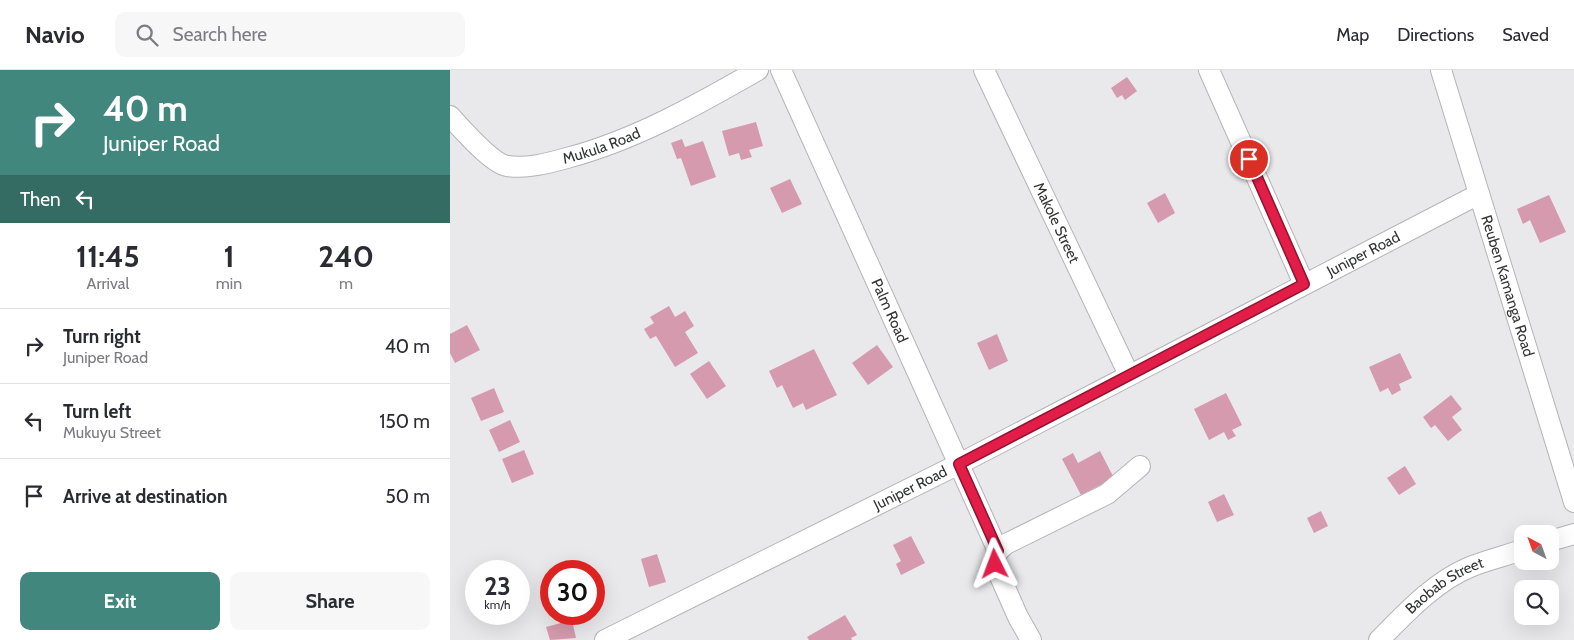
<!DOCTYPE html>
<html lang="en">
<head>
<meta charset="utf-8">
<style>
	body { margin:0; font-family:Cabin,sans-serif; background:#f7f7f7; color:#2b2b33; height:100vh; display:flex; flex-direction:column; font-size:19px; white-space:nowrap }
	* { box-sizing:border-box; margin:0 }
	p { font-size:16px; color:#7c7c81 }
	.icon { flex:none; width:28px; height:28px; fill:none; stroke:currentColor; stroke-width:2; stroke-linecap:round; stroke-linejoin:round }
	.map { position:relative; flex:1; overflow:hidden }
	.panel { display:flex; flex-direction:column; background:#fff; width:450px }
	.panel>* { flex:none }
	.top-card { background:#41877e; color:#fff; overflow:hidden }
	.needle { width:32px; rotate:319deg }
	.controls { position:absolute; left:1064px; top:455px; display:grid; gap:10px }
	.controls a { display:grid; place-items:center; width:45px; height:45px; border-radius:10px; background:#fff; box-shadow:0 5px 20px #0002; font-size:25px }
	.speed { position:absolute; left:15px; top:490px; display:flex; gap:10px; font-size:25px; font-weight:700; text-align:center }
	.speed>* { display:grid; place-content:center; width:65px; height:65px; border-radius:50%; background:#fff; box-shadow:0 5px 20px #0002; line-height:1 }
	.speed small { font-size:12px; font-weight:400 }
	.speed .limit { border:8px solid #d22; background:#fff; color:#111 }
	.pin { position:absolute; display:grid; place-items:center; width:42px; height:42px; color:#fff; margin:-21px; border:2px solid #fff; border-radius:50%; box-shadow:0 1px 5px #0007 }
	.me { position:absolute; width:55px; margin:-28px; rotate:357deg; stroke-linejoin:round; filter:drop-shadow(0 0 4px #0008) }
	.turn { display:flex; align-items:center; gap:18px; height:105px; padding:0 20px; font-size:22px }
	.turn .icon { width:65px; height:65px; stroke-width:2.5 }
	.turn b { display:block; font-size:35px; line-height:42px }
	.then { display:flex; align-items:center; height:48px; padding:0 20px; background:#0003; gap:10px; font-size:19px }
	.eta { display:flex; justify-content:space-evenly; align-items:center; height:85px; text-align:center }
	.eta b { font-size:30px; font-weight:700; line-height:35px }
	.button { display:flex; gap:10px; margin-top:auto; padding:10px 20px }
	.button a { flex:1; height:58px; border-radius:10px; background:#41877e; color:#fff; font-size:20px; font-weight:700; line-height:58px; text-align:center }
	.button a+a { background:#f7f7f7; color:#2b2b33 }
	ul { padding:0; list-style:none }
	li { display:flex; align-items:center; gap:15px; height:75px; padding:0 20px; border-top:1px solid #e1e1e2 }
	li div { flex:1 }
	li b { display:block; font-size:19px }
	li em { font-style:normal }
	header { display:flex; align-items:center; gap:30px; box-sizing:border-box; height:70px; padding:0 25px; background:#fff; border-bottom:1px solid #e1e1e2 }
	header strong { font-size:24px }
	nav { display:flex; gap:28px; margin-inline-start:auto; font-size:18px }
	.search { width:350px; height:45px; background:#f7f7f7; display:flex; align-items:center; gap:12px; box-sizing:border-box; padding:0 18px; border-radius:10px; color:#7c7c81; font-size:19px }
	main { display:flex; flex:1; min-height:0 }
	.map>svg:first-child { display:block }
</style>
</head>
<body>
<header>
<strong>Navio</strong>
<div class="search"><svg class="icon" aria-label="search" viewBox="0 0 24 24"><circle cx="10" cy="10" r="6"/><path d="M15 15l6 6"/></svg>Search here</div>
<nav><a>Map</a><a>Directions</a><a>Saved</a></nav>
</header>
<main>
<section class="panel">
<div class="top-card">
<div class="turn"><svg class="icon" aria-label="right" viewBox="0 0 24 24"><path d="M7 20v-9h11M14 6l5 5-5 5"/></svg><div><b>40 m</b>Juniper Road</div></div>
<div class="then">Then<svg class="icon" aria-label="left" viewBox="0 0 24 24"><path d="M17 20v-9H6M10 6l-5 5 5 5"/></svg></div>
</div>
<div class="eta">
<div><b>11:45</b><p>Arrival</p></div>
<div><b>1</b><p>min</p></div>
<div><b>240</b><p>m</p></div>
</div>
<ul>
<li><svg class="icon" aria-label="right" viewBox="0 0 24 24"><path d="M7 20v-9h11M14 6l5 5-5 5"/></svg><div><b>Turn right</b><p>Juniper Road</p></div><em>40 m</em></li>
<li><svg class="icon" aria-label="left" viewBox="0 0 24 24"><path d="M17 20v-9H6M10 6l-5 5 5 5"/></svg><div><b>Turn left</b><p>Mukuyu Street</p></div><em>150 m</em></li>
<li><svg class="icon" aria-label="arrive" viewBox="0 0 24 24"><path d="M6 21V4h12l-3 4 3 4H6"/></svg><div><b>Arrive at destination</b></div><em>50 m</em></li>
</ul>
<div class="button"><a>Exit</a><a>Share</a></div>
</section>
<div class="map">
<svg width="1124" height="570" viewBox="0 0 1124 570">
	<rect width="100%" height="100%" fill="#e9e9eb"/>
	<g fill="#d59aad">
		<polygon points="677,7 687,21 675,30 672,25 667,28 661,18"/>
		<polygon points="306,52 313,76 299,80 302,87 291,90 289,83 279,86 272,61"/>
		<polygon points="232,69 235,77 253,71 266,107 241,116 231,88 227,89 221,73"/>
		<polygon points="340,109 352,134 332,143 320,118"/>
		<polygon points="715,123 725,143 708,153 697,133"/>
		<polygon points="1099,125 1116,162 1090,173 1080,150 1073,154 1067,139"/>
		<polygon points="219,236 225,247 235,241 244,256 235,262 248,283 225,297 206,266 200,269 194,259 204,253 200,247"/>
		<polygon points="17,255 30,280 5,293 0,283 0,264"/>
		<polygon points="547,264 558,291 539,300 527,273"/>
		<polygon points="427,275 443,297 418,315 402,293"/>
		<polygon points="364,279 387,325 356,340 353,333 343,338 332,315 327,318 319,301"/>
		<polygon points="950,283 962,308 949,314 951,320 942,325 938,318 930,322 919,297"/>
		<polygon points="259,291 276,316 257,329 240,304"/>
		<polygon points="44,318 54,342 31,351 21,328"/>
		<polygon points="776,323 792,355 782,360 786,366 778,370 774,362 759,370 744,339"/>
		<polygon points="1001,325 1012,339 1002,347 1012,360 998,371 985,355 981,358 973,347"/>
		<polygon points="60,350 70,372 49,382 39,360"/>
		<polygon points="74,380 84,404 62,413 52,389"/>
		<polygon points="650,381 664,408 631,425 612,389 623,383 628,393"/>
		<polygon points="955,396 966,414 949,425 937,408"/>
		<polygon points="774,424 784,445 767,452 758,432"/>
		<polygon points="871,441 878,456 864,463 857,448"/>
		<polygon points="461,466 475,493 451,505 446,494 451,491 443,475"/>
		<polygon points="207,484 216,512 199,517 191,489"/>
		<polygon points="395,545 407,565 401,568 402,570 359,570 357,567"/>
		<polygon points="122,550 126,568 100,570 96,557"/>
	</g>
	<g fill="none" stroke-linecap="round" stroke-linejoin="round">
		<g stroke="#b4b4b6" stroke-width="22">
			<g id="minor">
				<path id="s1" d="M331,0L548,481"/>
				<path id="s2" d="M534,0L679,305"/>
				<polyline points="759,0 854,214"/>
				<path id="s3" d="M991,0L1124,432"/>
				<path id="s4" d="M0,46C11,58 41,93 57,96C77,99 99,93 117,88C185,70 247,35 308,0"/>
				<polyline points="1100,471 1124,464"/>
				<path id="s5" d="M155,570L509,394L1029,124"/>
				<path d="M581,570L568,547L545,495C544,484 548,481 556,474L657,424L690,396"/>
				<path id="s6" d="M929,570C956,543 984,512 1020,497C1037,490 1055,486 1072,480"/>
			</g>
		</g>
		<use href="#minor" stroke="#fff" stroke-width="20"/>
	</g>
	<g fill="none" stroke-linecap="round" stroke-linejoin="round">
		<g stroke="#92132f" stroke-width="12">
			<polyline id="route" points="545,494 544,486 548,481 509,394 854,214 799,89"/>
		</g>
		<use href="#route" stroke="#e11d48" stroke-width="9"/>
	</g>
	<g text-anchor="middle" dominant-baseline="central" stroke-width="4" stroke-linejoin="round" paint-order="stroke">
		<g font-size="15" fill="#333434" stroke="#e9e9eb">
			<text stroke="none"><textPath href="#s4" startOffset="174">Mukula Road</textPath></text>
			<text stroke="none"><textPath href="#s2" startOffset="169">Makole Street</textPath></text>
			<text stroke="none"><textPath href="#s5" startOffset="851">Juniper Road</textPath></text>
			<text stroke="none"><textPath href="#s3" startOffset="226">Reuben Kamanga Road</textPath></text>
			<text stroke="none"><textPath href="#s1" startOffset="264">Palm Road</textPath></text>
			<text stroke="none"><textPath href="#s5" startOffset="341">Juniper Road</textPath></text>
			<text stroke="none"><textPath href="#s6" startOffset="86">Baobab Street</textPath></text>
		</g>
	</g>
</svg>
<div class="controls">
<a><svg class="needle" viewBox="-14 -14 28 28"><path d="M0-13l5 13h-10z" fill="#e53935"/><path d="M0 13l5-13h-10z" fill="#7c7c81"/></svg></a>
<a><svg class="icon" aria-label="search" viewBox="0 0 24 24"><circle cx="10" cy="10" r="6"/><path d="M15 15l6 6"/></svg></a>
</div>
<div class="speed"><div>23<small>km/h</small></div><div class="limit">30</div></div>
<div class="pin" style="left:799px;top:89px;background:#d93025"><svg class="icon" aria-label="arrive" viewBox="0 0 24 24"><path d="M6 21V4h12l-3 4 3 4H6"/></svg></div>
<svg class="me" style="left:545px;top:494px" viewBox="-20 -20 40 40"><path d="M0-17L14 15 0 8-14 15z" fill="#e11d48" stroke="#fff" stroke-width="4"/></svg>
</div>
</main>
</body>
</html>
